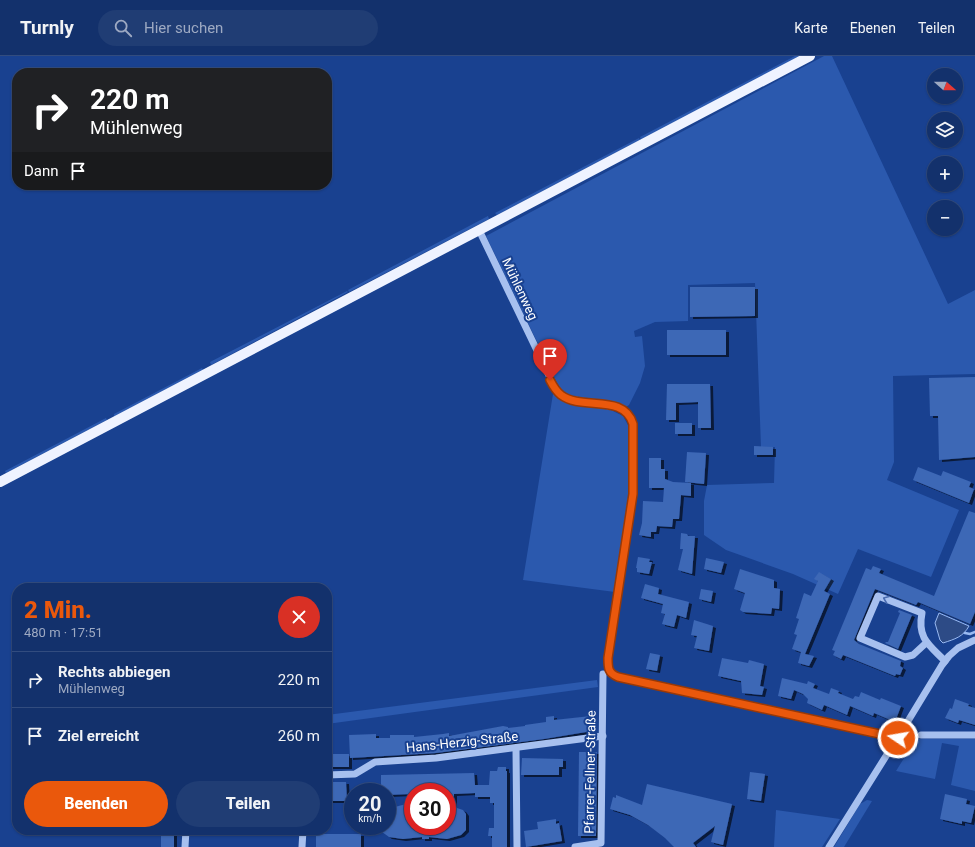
<!DOCTYPE html>
<html lang="de">
<head>
<meta charset="utf-8">
<style>
	body { margin:0; font-family:Roboto,sans-serif; background:#203d74; color:#f1f3f6; height:100vh; display:flex; flex-direction:column; font-size:15px; white-space:nowrap }
	* { box-sizing:border-box; margin:0 }
	p { font-size:13px; color:#9da9c2 }
	.icon { flex:none; width:22px; height:22px; fill:none; stroke:currentColor; stroke-width:2; stroke-linecap:round; stroke-linejoin:round }
	.map { position:relative; flex:1; overflow:hidden }
	.details { position:absolute; left:12px; top:527px; width:320px; height:252px; display:flex; flex-direction:column; background:#13316c; border-radius:16px; box-shadow:0 1px 3px #0004,0 0 0 1px #324c7f }
	.details>* { flex:none }
	.top-card { position:absolute; left:12px; top:12px; width:320px; height:122px; border-radius:16px; box-shadow:0 1px 3px #0004,0 0 0 1px #324c7f; background:#202124; color:#fff; overflow:hidden }
	.needle { width:26px; rotate:111deg }
	.controls { position:absolute; left:927px; top:12px; display:grid; gap:8px }
	.controls a { display:grid; place-items:center; width:36px; height:36px; border-radius:50%; background:#13316c; box-shadow:0 1px 3px #0004,0 0 0 1px #324c7f; font-size:20px }
	.speed { position:absolute; left:344px; top:727px; display:flex; gap:8px; font-size:20px; font-weight:700; text-align:center }
	.speed>* { display:grid; place-content:center; width:52px; height:52px; border-radius:50%; background:#13316c; box-shadow:0 1px 3px #0004,0 0 0 1px #324c7f; line-height:1 }
	.speed small { font-size:10px; font-weight:400 }
	.speed .limit { border:6px solid #d22; background:#fff; color:#111 }
	.pin { position:absolute; display:grid; place-items:center; width:34px; height:34px; color:#fff; margin:-41px -17px; border-radius:50% 50% 50% 0; rotate:-45deg; box-shadow:0 0 4px #0007 }
	.pin .icon { rotate:45deg }
	.me { position:absolute; width:44px; margin:-22px; rotate:282deg; stroke-linejoin:round; filter:drop-shadow(0 0 3px #0008) }
	.turn { display:flex; align-items:center; gap:14px; height:84px; padding:0 12px; font-size:18px }
	.turn .icon { width:52px; height:52px; stroke-width:2.5 }
	.turn b { display:block; font-size:28px; line-height:34px }
	.then { display:flex; align-items:center; height:38px; padding:0 12px; background:#0003; gap:8px; font-size:15px }
	.round { display:grid; place-items:center; flex:none; width:42px; height:42px; border-radius:21px; background:#203d74 }
	.head { display:flex; align-items:center; justify-content:space-between; height:68px; padding:0 12px }
	h1 { font-size:24px; font-weight:800; line-height:30px; color:#ea580c }
	.action { display:flex; gap:8px; margin-top:auto; padding:8px 12px }
	.action a { flex:1; height:46px; border-radius:24px; background:#ea580c; color:#fff; font-size:16px; font-weight:800; line-height:46px; text-align:center }
	.action a+a { background:#203d74; color:#f1f3f6 }
	ul { padding:0; list-style:none }
	li { display:flex; align-items:center; gap:12px; height:56px; padding:0 12px; border-top:1px solid #324c7f }
	li div { flex:1 }
	li b { display:block; font-size:15px }
	li em { font-style:normal }
	header { display:flex; align-items:center; gap:24px; box-sizing:border-box; height:56px; padding:0 20px; background:#13316c; border-bottom:1px solid #324c7f }
	header strong { font-size:19px }
	nav { display:flex; gap:22px; margin-inline-start:auto; font-size:14px }
	.search { width:280px; height:36px; background:#203d74; display:flex; align-items:center; gap:10px; box-sizing:border-box; padding:0 14px; border-radius:22px; color:#9da9c2; font-size:15px }
	.map>svg:first-child { display:block }
</style>
</head>
<body>
<header>
<strong>Turnly</strong>
<div class="search"><svg class="icon" aria-label="search" viewBox="0 0 24 24"><circle cx="10" cy="10" r="6"/><path d="M15 15l6 6"/></svg>Hier suchen</div>
<nav><a>Karte</a><a>Ebenen</a><a>Teilen</a></nav>
</header>
<div class="map">
<svg width="975" height="791" viewBox="0 0 975 791">
	<defs>
		<filter id="shadow"><feDropShadow dx="3" dy="2" stdDeviation="0" flood-color="#0009"/></filter>
	</defs>
	<rect width="100%" height="100%" fill="#194190"/>
	<g fill="#2b59ae">
		<polygon points="795,0 801,0 641,84 640,81"/>
		<path d="M824,0H832L948,248L975,234V318L893,320L894,406L887,424L959,454L931,521L858,493L838,538L793,518L726,494L704,479V445L707,429L774,427L775,391H761L755,227L688,229V265L655,266L634,275L635,281L642,280L645,310L640,327L629,349L626,351L576,343C564,340 560,333 555,323L486,180Z"/>
		<polygon points="639,82 640,84 497,159 495,157"/>
		<polygon points="488,160 489,163 349,236 348,234"/>
		<polygon points="347,235 348,236 211,309 210,306"/>
		<polygon points="202,312 203,314 114,361 114,358"/>
		<polygon points="553,338 565,346 611,354 623,360 629,371 630,439 615,536 523,524"/>
		<polygon points="106,362 107,364 6,417 5,415"/>
		<polygon points="597,624 598,631 327,668 327,659"/>
		<polygon points="916,683 975,683 975,735 951,729 959,690 942,687 935,723 896,715"/>
		<polygon points="867,744 872,745 844,791 834,791 860,748"/>
		<polygon points="776,754 840,763 822,791 774,791"/>
	</g>
	<path fill="#2d4b86" stroke="#99b9f1" d="M939,557L969,570C963,581 955,583 943,587L940,584L935,567Z"/>
	<g fill="none" stroke-linecap="round" stroke-linejoin="round">
		<polyline stroke="#99b9f1" stroke-width="2.5" points="965,577 970,578 975,576"/>
	</g>
	<g fill="#3d67b6" filter="url(#shadow)">
		<polygon points="690,231 755,231 755,260 690,261"/>
		<rect x="667" y="274" width="59" height="25"/>
		<polygon points="975,321 975,401 939,404 938,360 930,360 929,322"/>
		<polygon points="667,328 710,328 711,372 698,372 698,346 676,347 676,364 666,364"/>
		<rect x="675" y="367" width="17" height="11"/>
		<polygon points="754,390 773,391 773,399 754,399"/>
		<polygon points="687,396 706,397 704,428 685,426"/>
		<polygon points="649,402 661,402 661,413 665,413 665,423 673,426 691,427 691,440 681,439 679,463 673,463 672,471 657,470 656,476 651,476 651,481 639,479 642,467 643,445 663,446 664,432 649,432"/>
		<polygon points="918,411 941,420 943,415 971,426 969,431 974,433 969,447 913,424"/>
		<polygon points="969,455 975,457 975,556 970,568 918,546 916,549 875,533 854,584 859,588 901,605 900,610 903,612 900,619 896,618 895,620 843,599 841,603 833,599 835,595 832,594 866,512 871,514 873,510 881,513 879,517 934,540"/>
		<polygon points="681,477 687,478 688,480 695,480 692,518 678,514 683,493 680,493"/>
		<polygon points="638,501 650,503 649,506 652,506 649,518 637,516 637,512 636,512"/>
		<polygon points="706,502 724,506 721,517 704,513"/>
		<polygon points="740,513 774,524 774,532 780,533 779,553 772,552 771,558 743,556 740,554 745,537 734,533"/>
		<polygon points="819,516 831,523 824,535 830,538 805,598 814,600 809,610 798,607 801,596 792,593 797,579 794,578 799,563 796,562 804,537 811,540 818,525 814,523"/>
		<polygon points="645,528 659,532 658,538 689,546 686,562 677,559 674,571 662,568 665,558 661,557 663,548 641,542"/>
		<polygon points="701,533 713,535 711,546 699,543"/>
		<polygon points="899,554 912,559 898,593 885,587 886,586 888,586 900,557 898,556"/>
		<polygon points="694,564 713,570 709,595 694,592 697,580 691,579"/>
		<polygon points="650,597 660,599 657,615 646,613"/>
		<polygon points="722,602 748,607 749,604 764,608 760,630 764,631 762,639 742,637 741,625 718,620"/>
		<polygon points="782,622 807,628 808,625 815,628 813,632 829,638 831,632 839,635 838,637 853,643 855,640 859,641 861,636 880,644 881,642 901,650 895,666 874,657 873,660 850,650 847,659 824,649 822,654 807,647 808,643 803,638 794,634 791,643 778,640"/>
		<polygon points="955,643 969,648 968,650 975,652 975,669 959,664 958,667 945,662 950,652 952,653"/>
		<polygon points="554,660 554,664 591,660 592,675 544,683 436,697 350,702 349,679 376,678 376,682 390,682 390,679 414,679 414,681 443,678 449,677 449,680 503,670 508,671 508,672 525,670 525,669 546,666 546,661"/>
		<polygon points="579,696 597,696 596,780 578,780"/>
		<rect x="327" y="698" width="22" height="13"/>
		<polygon points="522,702 563,703 563,711 559,711 559,719 521,719"/>
		<polygon points="498,711 506,711 506,715 507,715 507,791 492,791 492,780 488,780 489,772 494,772 494,747 490,747 490,741 475,741 475,737 454,738 454,751 463,754 466,758 466,774 461,779 447,783 429,781 429,783 422,783 422,781 403,783 389,781 382,776 380,771 387,770 387,753 410,747 410,750 413,751 413,770 447,770 447,736 413,736 410,737 410,738 387,739 387,736 381,736 381,719 474,717 475,729 489,729 490,715 497,715"/>
		<polygon points="750,716 765,718 761,745 747,743"/>
		<polygon points="327,726 346,726 347,745 327,745"/>
		<polygon points="647,728 732,748 723,789 711,786 715,770 693,787 696,791 674,791 665,782 648,769 630,759 610,753 613,741 616,742 616,739 642,749"/>
		<polygon points="945,738 967,743 966,748 975,750 971,767 962,765 962,768 940,763"/>
		<polygon points="556,763 556,768 559,767 562,785 526,791 524,775 538,773 537,766"/>
		<rect x="161" y="774" width="13" height="17"/>
		<rect x="316" y="778" width="45" height="13"/>
	</g>
	<g fill="none" stroke-linecap="round" stroke-linejoin="round">
		<g stroke="#a7c0ef" stroke-width="7">
			<polyline points="479,174 556,334 562,340 569,343 621,352 628,357 634,370 633,432 608,602 608,612 610,617 620,622 898,682"/>
			<path d="M926,587L913,599L905,601L860,582L878,540L922,557C917,582 929,589 945,605"/>
			<polyline points="921,679 975,679"/>
			<polyline points="516,693 517,791"/>
			<polyline points="327,719 355,718 375,706 436,702 603,680"/>
			<polyline points="185,791 186,774"/>
			<polyline points="302,791 303,774"/>
			<polyline points="575,791 601,787 603,618"/>
			<polyline points="829,791 908,665 942,609 949,600 958,592 975,584"/>
		</g>
		<polyline stroke="#eff3ff" stroke-width="10" points="0,426 810,0"/>
	</g>
	<defs><path id="oneway-chevron" d="M-2-3.5L2.5 0L-2 3.5" fill="none" stroke-width="1.6" stroke-linecap="round" stroke-linejoin="round"/></defs>
	<use stroke="#4b6db1" href="#oneway-chevron" transform="translate(886 543) rotate(-158)"/>
	<g fill="none" stroke-linecap="round" stroke-linejoin="round">
		<g stroke="#983908" stroke-width="10">
			<path id="route" d="M550,324C553,330 556,335 561,339C582,355 624,337 633,368V438L608,602C608,612 608,617 618,621L898,682"/>
		</g>
		<use href="#route" stroke="#ea580c" stroke-width="7"/>
	</g>
	<g text-anchor="middle" dominant-baseline="central" stroke-width="4" stroke-linejoin="round" paint-order="stroke">
		<g font-size="13" fill="#fff" stroke="#194190">
			<text transform="translate(520 233) rotate(65)">Mühlenweg</text>
			<text transform="translate(462 686) rotate(-6)">Hans-Herzig-Straße</text>
			<text transform="translate(590 716) rotate(-89)">Pfarrer-Fellner-Straße</text>
		</g>
	</g>
</svg>
<div class="controls">
<a><svg class="needle" viewBox="-14 -14 28 28"><path d="M0-13l5 13h-10z" fill="#e53935"/><path d="M0 13l5-13h-10z" fill="#9da9c2"/></svg></a>
<a><svg class="icon" aria-label="layers" viewBox="0 0 24 24"><path d="M12 4l9 5-9 5-9-5zM3 14l9 5 9-5"/></svg></a>
<a>+</a>
<a>−</a>
</div>
<div class="speed"><div>20<small>km/h</small></div><div class="limit">30</div></div>
<div class="pin" style="left:550px;top:324px;background:#d93025"><svg class="icon" aria-label="arrive" viewBox="0 0 24 24"><path d="M6 21V4h12l-3 4 3 4H6"/></svg></div>
<svg class="me" style="left:898px;top:682px" viewBox="-20 -20 40 40"><circle r="17" fill="#ea580c" stroke="#fff" stroke-width="3"/><path d="M0-11L8 9 0 5-8 9z" fill="#fff"/></svg>
<div class="top-card">
<div class="turn"><svg class="icon" aria-label="right" viewBox="0 0 24 24"><path d="M7 20v-9h11M14 6l5 5-5 5"/></svg><div><b>220 m</b>Mühlenweg</div></div>
<div class="then">Dann<svg class="icon" aria-label="arrive" viewBox="0 0 24 24"><path d="M6 21V4h12l-3 4 3 4H6"/></svg></div>
</div>
<section class="details">
<div class="head"><div><h1>2 Min.</h1><p>480 m · 17:51</p></div><a class="round" style="background:#d93025;color:#fff"><svg class="icon" aria-label="close" viewBox="0 0 24 24"><path d="M6 6l12 12M18 6L6 18"/></svg></a></div>
<ul>
<li><svg class="icon" aria-label="right" viewBox="0 0 24 24"><path d="M7 20v-9h11M14 6l5 5-5 5"/></svg><div><b>Rechts abbiegen</b><p>Mühlenweg</p></div><em>220 m</em></li>
<li><svg class="icon" aria-label="arrive" viewBox="0 0 24 24"><path d="M6 21V4h12l-3 4 3 4H6"/></svg><div><b>Ziel erreicht</b></div><em>260 m</em></li>
</ul>
<div class="action"><a>Beenden</a><a>Teilen</a></div>
</section>
</div>
</body>
</html>
